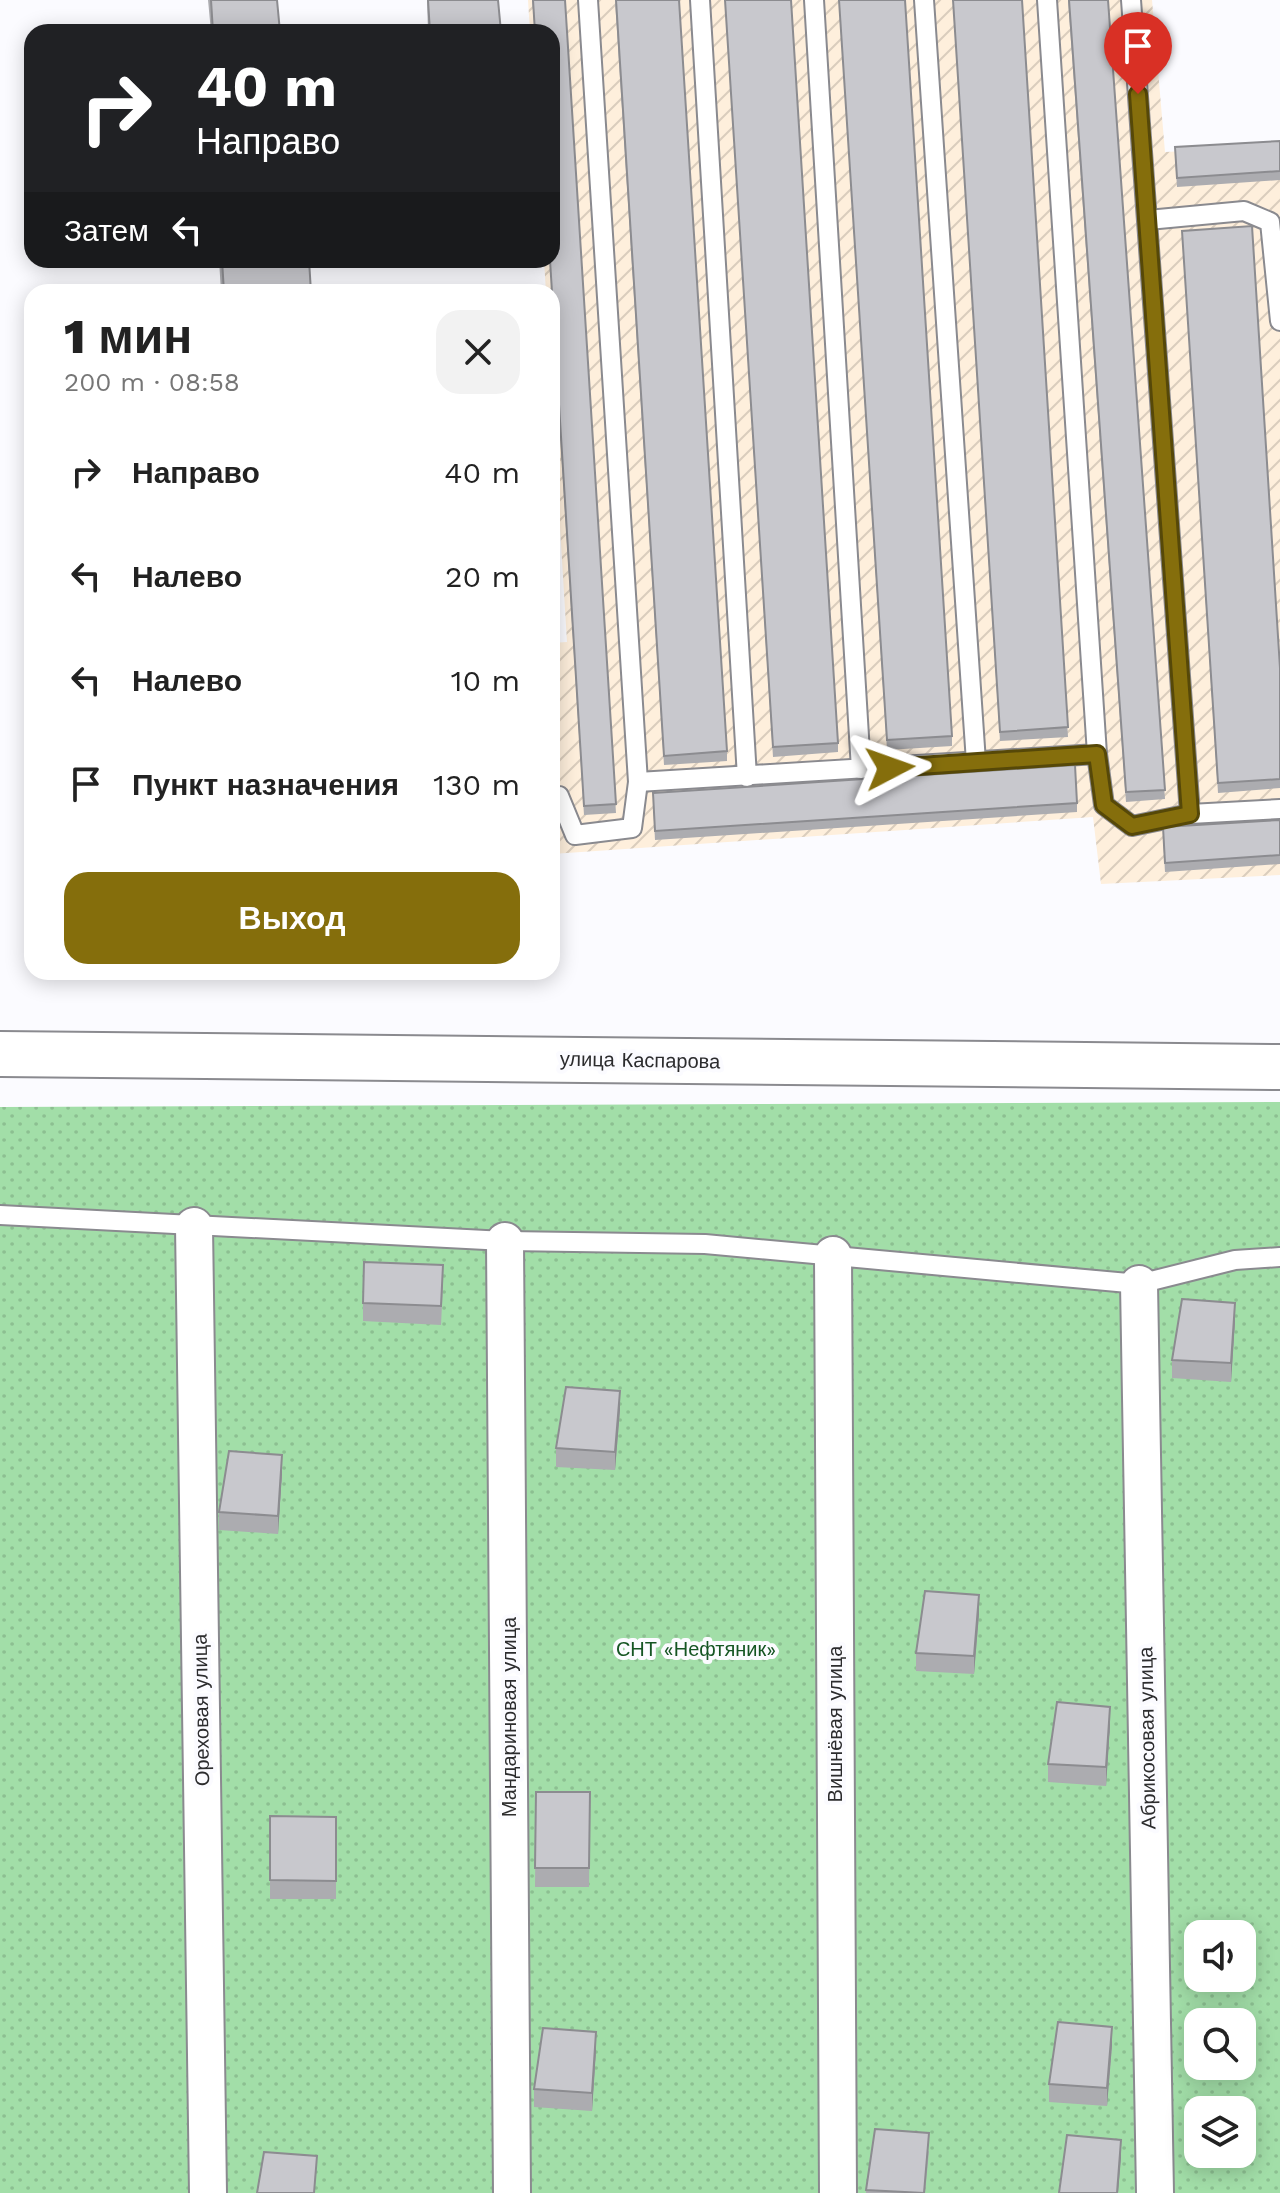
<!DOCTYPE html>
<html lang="ru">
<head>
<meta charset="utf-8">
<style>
	body { margin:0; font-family:"Work Sans",sans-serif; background:#f2f2f2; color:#222; height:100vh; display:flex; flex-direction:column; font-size:30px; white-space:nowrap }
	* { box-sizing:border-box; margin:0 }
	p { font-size:26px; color:#767676 }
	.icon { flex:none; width:44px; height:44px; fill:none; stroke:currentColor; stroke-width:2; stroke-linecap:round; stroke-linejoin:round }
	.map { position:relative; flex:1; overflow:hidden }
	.drawer { position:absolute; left:24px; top:284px; width:536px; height:696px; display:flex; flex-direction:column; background:#fff; border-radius:24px; box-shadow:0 4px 20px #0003 }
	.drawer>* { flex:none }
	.hud { position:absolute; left:24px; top:24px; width:536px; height:244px; border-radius:24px; box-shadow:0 4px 20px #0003; background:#202124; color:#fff; overflow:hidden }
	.controls { position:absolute; left:1184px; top:1920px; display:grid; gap:16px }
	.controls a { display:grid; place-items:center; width:72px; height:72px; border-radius:16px; background:#fff; box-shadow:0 4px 20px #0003; font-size:40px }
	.pin { position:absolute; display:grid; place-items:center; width:68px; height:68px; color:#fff; margin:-82px -34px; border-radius:50% 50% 50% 0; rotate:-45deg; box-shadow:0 0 8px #0007 }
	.pin .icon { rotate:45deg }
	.me { position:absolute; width:88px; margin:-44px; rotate:86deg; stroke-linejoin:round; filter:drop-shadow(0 0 6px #0008) }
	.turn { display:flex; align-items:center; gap:28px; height:168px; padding:0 40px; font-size:36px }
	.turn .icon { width:104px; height:104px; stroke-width:2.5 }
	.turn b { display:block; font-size:56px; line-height:68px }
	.then { display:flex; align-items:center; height:76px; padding:0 40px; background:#0003; gap:16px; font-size:30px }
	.round { display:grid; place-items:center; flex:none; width:84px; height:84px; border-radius:24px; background:#f2f2f2 }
	.head { display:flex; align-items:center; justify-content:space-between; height:136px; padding:0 40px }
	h1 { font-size:48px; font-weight:800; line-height:60px }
	.primary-button { display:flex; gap:16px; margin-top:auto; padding:16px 40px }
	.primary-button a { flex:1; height:92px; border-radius:24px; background:#856e0c; color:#fff; font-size:32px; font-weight:800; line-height:92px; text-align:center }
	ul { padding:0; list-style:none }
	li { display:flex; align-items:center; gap:24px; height:104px; padding:0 40px }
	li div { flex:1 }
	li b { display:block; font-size:30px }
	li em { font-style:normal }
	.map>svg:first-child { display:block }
</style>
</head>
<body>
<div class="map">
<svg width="1280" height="2193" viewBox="0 0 1280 2193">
	<defs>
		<pattern id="industrial-furrows" width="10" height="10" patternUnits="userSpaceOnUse" patternTransform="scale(2)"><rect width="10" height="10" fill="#feefdc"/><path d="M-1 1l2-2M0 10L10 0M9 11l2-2" fill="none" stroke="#dacdbd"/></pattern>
		<pattern id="garden-dots" width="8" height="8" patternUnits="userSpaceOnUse" patternTransform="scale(2)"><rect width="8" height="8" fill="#a2dea8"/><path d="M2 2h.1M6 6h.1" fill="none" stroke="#8cbf91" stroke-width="1.8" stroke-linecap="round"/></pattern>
	</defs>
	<rect width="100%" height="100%" fill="#fbfbff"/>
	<polygon fill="url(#industrial-furrows)" points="528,0 1152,0 1165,152 1280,147 1280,875 1101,884 1093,817 552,854 552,643 567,642 552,396 552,292 546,292 544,260 552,260 552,32 530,32"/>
	<path fill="url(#garden-dots)" fill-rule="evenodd" d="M1280,1102V2193H0V1107ZM1198,1934H1242V1978H1198ZM1198,2022H1242V2066H1198ZM1198,2110H1242V2154H1198Z"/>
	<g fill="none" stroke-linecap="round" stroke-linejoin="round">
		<g stroke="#8a8a8f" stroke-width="22">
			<g id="lane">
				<polyline points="700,0 747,777"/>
				<polyline points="814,0 861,769"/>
				<polyline points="924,0 976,762"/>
				<polyline points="1047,0 1097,754 1104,805 1132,826 1190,814 1131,0"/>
				<polyline points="1148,220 1244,211 1270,222 1280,321"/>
				<polyline points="638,782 1097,754"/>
				<polyline points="552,796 559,796 575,835 632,828 638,782 588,0"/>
				<polyline points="1190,814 1280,809"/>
				<polyline points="0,1215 505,1241 705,1244 1139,1284 1235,1260 1280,1257"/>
			</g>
		</g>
		<g stroke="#8a8a8f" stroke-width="40">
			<g id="street">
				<polyline points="194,1226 208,2193"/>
				<polyline points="505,1241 512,2193"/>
				<polyline points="833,1255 838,2193"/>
				<polyline points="1139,1284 1155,2193"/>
			</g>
		</g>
		<g stroke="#8a8a8f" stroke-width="48">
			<polyline id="primary" points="0,1054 1280,1067"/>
		</g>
		<use href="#lane" stroke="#fff" stroke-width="18"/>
		<use href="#street" stroke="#fff" stroke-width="36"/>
		<use href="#primary" stroke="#fff" stroke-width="44"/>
	</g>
	<g fill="#acacb0">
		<polygon points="208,0 277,0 280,32 211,32"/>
		<polygon points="427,0 501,32 428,32"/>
		<polygon points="532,0 565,0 616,813 584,815 552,306 552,32 535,32"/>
		<polygon points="615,0 727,751 727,761 664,765"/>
		<polygon points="725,0 838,743 838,752 773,757"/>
		<polygon points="839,0 952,736 952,746 887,750"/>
		<polygon points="953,0 1022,0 1068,737 1000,741"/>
		<polygon points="1068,0 1108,0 1165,799 1126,802"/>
		<polygon points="1280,141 1280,180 1177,187 1175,157"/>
		<polygon points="1182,231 1280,668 1280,788 1218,793"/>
		<polygon points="219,260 309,260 311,292 221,292"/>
		<polygon points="653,802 1077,803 1077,812 655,840"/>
		<polygon points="552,805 557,839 557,848 552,849"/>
		<polygon points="1280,820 1280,864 1165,872 1163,837"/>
		<polygon points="443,1284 441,1325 363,1321 363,1303"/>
		<polygon points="1235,1321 1231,1382 1172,1378 1172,1360"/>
		<polygon points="620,1410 615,1470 556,1467 556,1448"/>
		<polygon points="282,1473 278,1534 219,1530 219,1512"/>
		<polygon points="979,1614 974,1674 916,1671 916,1653"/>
		<polygon points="1110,1725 1106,1786 1048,1782 1048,1764"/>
		<polygon points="536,1792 590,1792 589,1887 535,1887"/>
		<polygon points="270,1816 336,1817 336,1899 270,1899"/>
		<polygon points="1112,2045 1107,2106 1049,2102 1049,2084"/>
		<polygon points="596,2050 592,2111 534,2107 534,2089"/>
		<polygon points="929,2151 925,2193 866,2193 866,2190"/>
	</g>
	<g fill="#8c8c90">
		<polygon points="1235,1303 1235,1321 1231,1382 1231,1363"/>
		<polygon points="620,1391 620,1410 615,1470 615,1452"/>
		<polygon points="282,1455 282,1473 278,1534 278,1516"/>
		<polygon points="979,1595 979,1614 974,1674 974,1656"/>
		<polygon points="1110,1707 1110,1725 1106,1786 1106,1767"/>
		<polygon points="1112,2027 1112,2045 1107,2106 1107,2088"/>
		<polygon points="596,2032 596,2050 592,2111 592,2093"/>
		<polygon points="1121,2140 1121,2158 1118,2193 1117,2193"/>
	</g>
	<g fill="#c8c8cd" stroke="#8c8c90" stroke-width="2">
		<polygon points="211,0 277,0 280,32 213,32"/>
		<polygon points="428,0 498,0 501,32 430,32"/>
		<polygon points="533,0 565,0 616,804 584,806 550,260 552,260 552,32 535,32"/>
		<polygon points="616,0 679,0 727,751 664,756"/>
		<polygon points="725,0 791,0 838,743 773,747"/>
		<polygon points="839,0 905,0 952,736 887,740"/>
		<polygon points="953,0 1022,0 1068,727 1000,732"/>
		<polygon points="1069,0 1108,0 1165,790 1126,792"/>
		<polygon points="1280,141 1280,171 1177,178 1175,147"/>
		<polygon points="1252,226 1280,668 1280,779 1218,783 1182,231"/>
		<polygon points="222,260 309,260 311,292 224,292"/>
		<polygon points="1075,765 1077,803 655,831 653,793"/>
		<polygon points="552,805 555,805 557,839 552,839"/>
		<polygon points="1280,820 1280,855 1165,863 1163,827"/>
		<polygon points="364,1262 443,1265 441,1306 363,1303"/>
		<polygon points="1182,1299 1235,1303 1231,1363 1172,1360"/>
		<polygon points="566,1387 620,1391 615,1452 556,1448"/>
		<polygon points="229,1451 282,1455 278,1516 219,1512"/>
		<polygon points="925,1591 979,1595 974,1656 916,1653"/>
		<polygon points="1057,1702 1110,1707 1106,1767 1048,1764"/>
		<polygon points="536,1792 590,1792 589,1868 535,1868"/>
		<polygon points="270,1816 336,1817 336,1881 270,1880"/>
		<polygon points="1058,2022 1112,2027 1107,2088 1049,2084"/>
		<polygon points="543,2028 596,2032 592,2093 534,2089"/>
		<polygon points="875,2129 929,2133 924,2193 866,2190"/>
		<polygon points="1067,2135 1121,2140 1117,2193 1059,2193"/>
		<polygon points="264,2152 317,2156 314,2193 257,2193"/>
	</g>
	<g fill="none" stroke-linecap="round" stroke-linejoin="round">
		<g stroke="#564808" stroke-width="20">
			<polyline id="route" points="890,768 1097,754 1104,805 1132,826 1190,814 1138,94"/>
		</g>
		<use href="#route" stroke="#856e0c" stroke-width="14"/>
	</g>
	<g text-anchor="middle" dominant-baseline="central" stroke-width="8" stroke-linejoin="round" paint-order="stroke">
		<g font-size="20" fill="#2c2c2e" stroke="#fbfbff">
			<text transform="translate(640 1060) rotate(1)">улица Каспарова</text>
			<text transform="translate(201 1710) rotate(-91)">Ореховая улица</text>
			<text transform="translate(509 1717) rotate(-90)">Мандариновая улица</text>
			<text transform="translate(835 1724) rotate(-90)">Вишнёвая улица</text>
			<text transform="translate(1147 1738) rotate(-91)">Абрикосовая улица</text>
		</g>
		<g font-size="20" fill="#155523" stroke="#fbfbff">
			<text x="696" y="1649">СНТ «Нефтяник»</text>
		</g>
	</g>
</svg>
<div class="controls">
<a><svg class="icon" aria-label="sound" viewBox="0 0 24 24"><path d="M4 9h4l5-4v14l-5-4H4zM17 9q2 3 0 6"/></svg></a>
<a><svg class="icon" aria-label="search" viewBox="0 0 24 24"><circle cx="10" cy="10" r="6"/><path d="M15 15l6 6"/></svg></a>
<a><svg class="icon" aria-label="layers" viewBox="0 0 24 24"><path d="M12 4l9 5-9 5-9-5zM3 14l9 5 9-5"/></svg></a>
</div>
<div class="pin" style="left:1138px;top:94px;background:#d93025"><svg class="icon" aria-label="arrive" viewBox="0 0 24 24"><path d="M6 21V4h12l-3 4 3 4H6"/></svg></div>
<svg class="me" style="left:890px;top:768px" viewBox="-20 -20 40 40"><path d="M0-17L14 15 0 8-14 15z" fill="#856e0c" stroke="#fff" stroke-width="4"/></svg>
<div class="hud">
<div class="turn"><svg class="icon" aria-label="right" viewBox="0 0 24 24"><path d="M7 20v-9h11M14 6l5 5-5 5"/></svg><div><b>40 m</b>Направо</div></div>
<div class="then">Затем<svg class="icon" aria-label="left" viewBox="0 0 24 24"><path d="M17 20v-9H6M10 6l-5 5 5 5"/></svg></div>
</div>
<section class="drawer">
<div class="head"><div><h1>1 мин</h1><p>200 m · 08:58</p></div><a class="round"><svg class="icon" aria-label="close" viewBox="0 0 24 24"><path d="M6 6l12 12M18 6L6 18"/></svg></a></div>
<ul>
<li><svg class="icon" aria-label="right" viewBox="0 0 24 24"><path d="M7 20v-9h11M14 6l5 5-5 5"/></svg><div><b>Направо</b></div><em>40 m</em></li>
<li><svg class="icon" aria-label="left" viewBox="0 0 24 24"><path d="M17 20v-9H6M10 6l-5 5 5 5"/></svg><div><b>Налево</b></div><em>20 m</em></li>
<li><svg class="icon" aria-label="left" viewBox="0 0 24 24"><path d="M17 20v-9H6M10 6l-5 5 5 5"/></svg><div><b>Налево</b></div><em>10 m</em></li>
<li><svg class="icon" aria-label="arrive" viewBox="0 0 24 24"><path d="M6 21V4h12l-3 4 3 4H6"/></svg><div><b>Пункт назначения</b></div><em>130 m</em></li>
</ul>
<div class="primary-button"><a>Выход</a></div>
</section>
</div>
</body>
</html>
